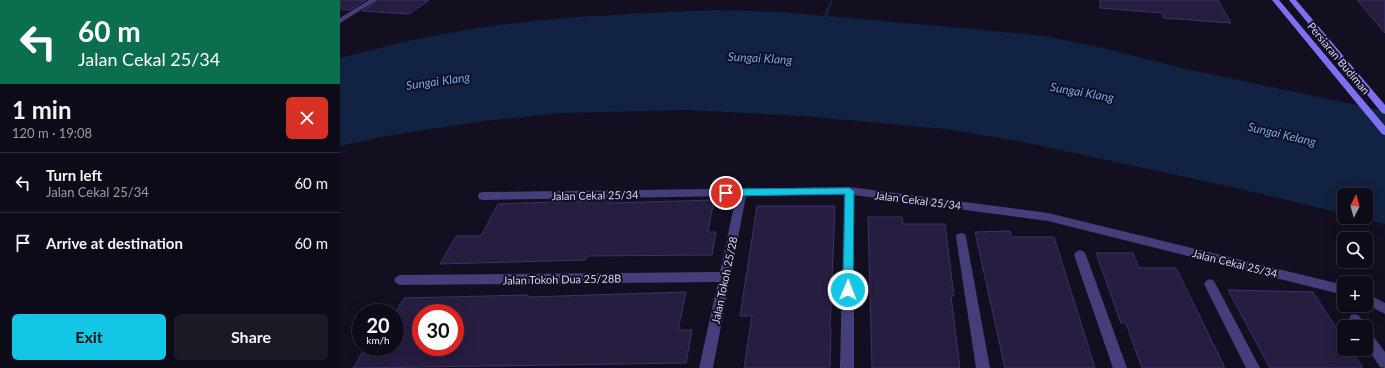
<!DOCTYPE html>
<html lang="en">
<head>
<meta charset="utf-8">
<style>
	body { margin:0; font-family:Lato,sans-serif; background:#1c1925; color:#f1f3f6; height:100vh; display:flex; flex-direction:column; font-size:15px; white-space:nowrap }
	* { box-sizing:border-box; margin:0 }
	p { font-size:13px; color:#9b9ba2 }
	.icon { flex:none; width:22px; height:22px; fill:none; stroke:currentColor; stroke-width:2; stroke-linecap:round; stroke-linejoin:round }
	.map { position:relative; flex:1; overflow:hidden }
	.side { display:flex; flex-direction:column; background:#0e0b18; width:340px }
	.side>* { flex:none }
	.guide { background:#0b6e4f; color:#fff; overflow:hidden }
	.needle { width:26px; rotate:6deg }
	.controls { position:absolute; left:997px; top:188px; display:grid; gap:8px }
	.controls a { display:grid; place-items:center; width:36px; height:36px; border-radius:6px; background:#0e0b18; box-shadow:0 4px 16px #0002,0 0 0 1px #2e2b37; font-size:20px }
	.speed { position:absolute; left:12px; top:304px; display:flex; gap:8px; font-size:20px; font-weight:700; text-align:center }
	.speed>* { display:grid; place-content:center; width:52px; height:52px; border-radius:50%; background:#0e0b18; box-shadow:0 4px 16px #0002,0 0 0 1px #2e2b37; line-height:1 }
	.speed small { font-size:10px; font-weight:400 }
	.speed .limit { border:6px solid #d22; background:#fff; color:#111 }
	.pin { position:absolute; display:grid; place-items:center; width:34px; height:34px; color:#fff; margin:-17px; border:2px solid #fff; border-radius:50%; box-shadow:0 1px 4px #0007 }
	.me { position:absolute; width:44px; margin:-22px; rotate:1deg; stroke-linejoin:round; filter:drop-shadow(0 0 3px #0008) }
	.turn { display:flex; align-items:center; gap:14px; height:84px; padding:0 12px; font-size:18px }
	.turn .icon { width:52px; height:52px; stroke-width:2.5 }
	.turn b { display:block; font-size:28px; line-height:34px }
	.round { display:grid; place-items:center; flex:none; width:42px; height:42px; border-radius:6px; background:#1c1925 }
	.headline { display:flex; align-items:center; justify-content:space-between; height:68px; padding:0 12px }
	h1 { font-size:24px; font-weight:700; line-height:30px }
	.button { display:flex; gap:8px; margin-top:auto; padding:8px 12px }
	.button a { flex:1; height:46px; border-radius:6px; background:#13c6e6; color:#111; font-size:16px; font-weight:700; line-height:46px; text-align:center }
	.button a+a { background:#1c1925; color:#f1f3f6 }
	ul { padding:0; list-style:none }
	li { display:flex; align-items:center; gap:12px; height:60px; padding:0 12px; border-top:1px solid #2e2b37 }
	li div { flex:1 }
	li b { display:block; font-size:15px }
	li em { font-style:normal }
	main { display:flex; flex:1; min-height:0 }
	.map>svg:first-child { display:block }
</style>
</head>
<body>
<main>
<section class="side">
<div class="guide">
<div class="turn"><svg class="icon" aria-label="left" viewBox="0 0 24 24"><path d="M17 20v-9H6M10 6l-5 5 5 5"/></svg><div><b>60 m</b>Jalan Cekal 25/34</div></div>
</div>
<div class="headline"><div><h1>1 min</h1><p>120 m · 19:08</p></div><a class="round" style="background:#d93025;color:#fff"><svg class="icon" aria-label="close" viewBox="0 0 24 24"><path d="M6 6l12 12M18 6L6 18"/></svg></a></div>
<ul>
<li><svg class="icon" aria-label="left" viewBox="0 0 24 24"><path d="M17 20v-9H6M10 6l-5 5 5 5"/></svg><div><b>Turn left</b><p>Jalan Cekal 25/34</p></div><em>60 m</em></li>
<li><svg class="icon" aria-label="arrive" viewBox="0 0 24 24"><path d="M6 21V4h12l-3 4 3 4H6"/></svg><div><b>Arrive at destination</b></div><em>60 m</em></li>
</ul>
<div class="button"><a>Exit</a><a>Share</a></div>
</section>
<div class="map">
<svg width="1045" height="368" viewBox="0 0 1045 368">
	<rect width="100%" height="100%" fill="#130f20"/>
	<path fill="#112242" d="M376,10L441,12L622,28L704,36L763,48L842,68L1045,111V224L1018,217H1026V195H1004V214L905,190L683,142L605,129L463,116L347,110L222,113L144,121L47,136L0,146V58C32,50 65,41 98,35C189,17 283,14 376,10Z"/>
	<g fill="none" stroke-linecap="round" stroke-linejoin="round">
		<polyline stroke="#112242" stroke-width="3" points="484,20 492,0"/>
	</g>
	<g fill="#261d40" stroke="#3f316a" fill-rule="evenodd">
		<polygon points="0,0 26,0 10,10 0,9"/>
		<polygon points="38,0 89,0 69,14 22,11"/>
		<polygon points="760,0 878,0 891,23 824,18 822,13 760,8"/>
		<polygon points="1017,0 1045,0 1045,33"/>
		<polygon points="271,200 269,203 374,200 368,232 376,232 372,255 247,256 245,260 100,264 116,236 141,236 158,204"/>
		<polygon points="417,206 495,206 490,329 491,329 490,368 404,368 412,316 400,316"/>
		<polygon points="528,217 562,217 563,224 605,224 614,296 611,296 620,368 532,368"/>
		<polygon points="670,231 671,237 714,237 755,368 665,368 635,232"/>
		<polygon points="756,253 793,253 799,268 836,268 885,368 802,368 786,323 781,323"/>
		<polygon points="888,290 973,292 1004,340 1004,349 1010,349 1023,368 930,368"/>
		<path d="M346,292L338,330H352L346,363L13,368L26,347H55V313L64,298L188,295V297ZM81,313H115V347H81Z"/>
	</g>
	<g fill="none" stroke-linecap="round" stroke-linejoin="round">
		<g fill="#443e7b" fill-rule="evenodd">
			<polygon points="29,0 37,0 0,23 0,18"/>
			<polygon points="509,187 708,213 1004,285 1004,295 708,221 514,195 514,368 500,368 504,195 406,196 373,368 359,368 378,282 60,285 56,283 54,280 56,277 60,275 380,272 396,196 143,200 139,199 138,196 139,193 143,192"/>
			<polygon points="621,233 625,234 626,237 650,368 636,368 616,237 617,234"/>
			<polygon points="740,250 744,252 746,255 787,368 773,368 734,255 736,252"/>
			<polygon points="870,279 874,281 920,368 906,368 864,284 866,281"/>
			<polygon points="1026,293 1045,303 1045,314 1026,304"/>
			<path d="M1015,314C1021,316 1024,321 1026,327H1013L1009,319L1011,315Z"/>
			<polygon points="1026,330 1030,332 1045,352 1045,368 1040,367 1026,346"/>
		</g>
		<g fill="#7c71f3" fill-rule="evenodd">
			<polygon points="932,0 939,0 1045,126 1045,135 1042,134"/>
			<polygon points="949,0 956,0 1045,105 1045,114 1042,113"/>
		</g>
	</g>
	<polygon fill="#13c6e6" stroke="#0c8196" points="509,188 514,191 513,290 512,294 508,295 504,294 503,290 505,194 386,196 382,193 386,189"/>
	<g text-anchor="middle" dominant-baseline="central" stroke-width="4" stroke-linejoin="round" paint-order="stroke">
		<g font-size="11" fill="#d9d2fb" stroke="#130f20">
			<text transform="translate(999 58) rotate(50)">Persiaran Budiman</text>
			<text transform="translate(255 195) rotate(-1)">Jalan Cekal 25/34</text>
			<text transform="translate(578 200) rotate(7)">Jalan Cekal 25/34</text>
			<text transform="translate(895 263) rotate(14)">Jalan Cekal 25/34</text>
			<text transform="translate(222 279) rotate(-1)">Jalan Tokoh Dua 25/28B</text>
			<text transform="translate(384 280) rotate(-78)">Jalan Tokoh 25/28</text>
		</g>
		<g font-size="12" font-style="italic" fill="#69abf2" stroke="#130f20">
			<text transform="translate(420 58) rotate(3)">Sungai Klang</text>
			<text transform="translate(98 81) rotate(-8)">Sungai Klang</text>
			<text transform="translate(742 92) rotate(10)">Sungai Klang</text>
			<text transform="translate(942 134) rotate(13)">Sungai Kelang</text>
		</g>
	</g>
</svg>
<div class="controls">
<a><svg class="needle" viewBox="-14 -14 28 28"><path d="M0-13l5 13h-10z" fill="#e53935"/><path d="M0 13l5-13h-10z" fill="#9b9ba2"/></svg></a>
<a><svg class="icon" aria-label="search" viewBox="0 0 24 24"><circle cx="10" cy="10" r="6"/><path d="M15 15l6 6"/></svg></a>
<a>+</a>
<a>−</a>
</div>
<div class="speed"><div>20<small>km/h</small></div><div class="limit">30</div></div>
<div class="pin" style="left:386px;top:193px;background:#d93025"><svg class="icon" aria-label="arrive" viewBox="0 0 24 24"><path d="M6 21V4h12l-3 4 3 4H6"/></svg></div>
<svg class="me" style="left:508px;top:290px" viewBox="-20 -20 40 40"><circle r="17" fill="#13c6e6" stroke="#fff" stroke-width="3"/><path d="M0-11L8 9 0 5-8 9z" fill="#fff"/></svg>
</div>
</main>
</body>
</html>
